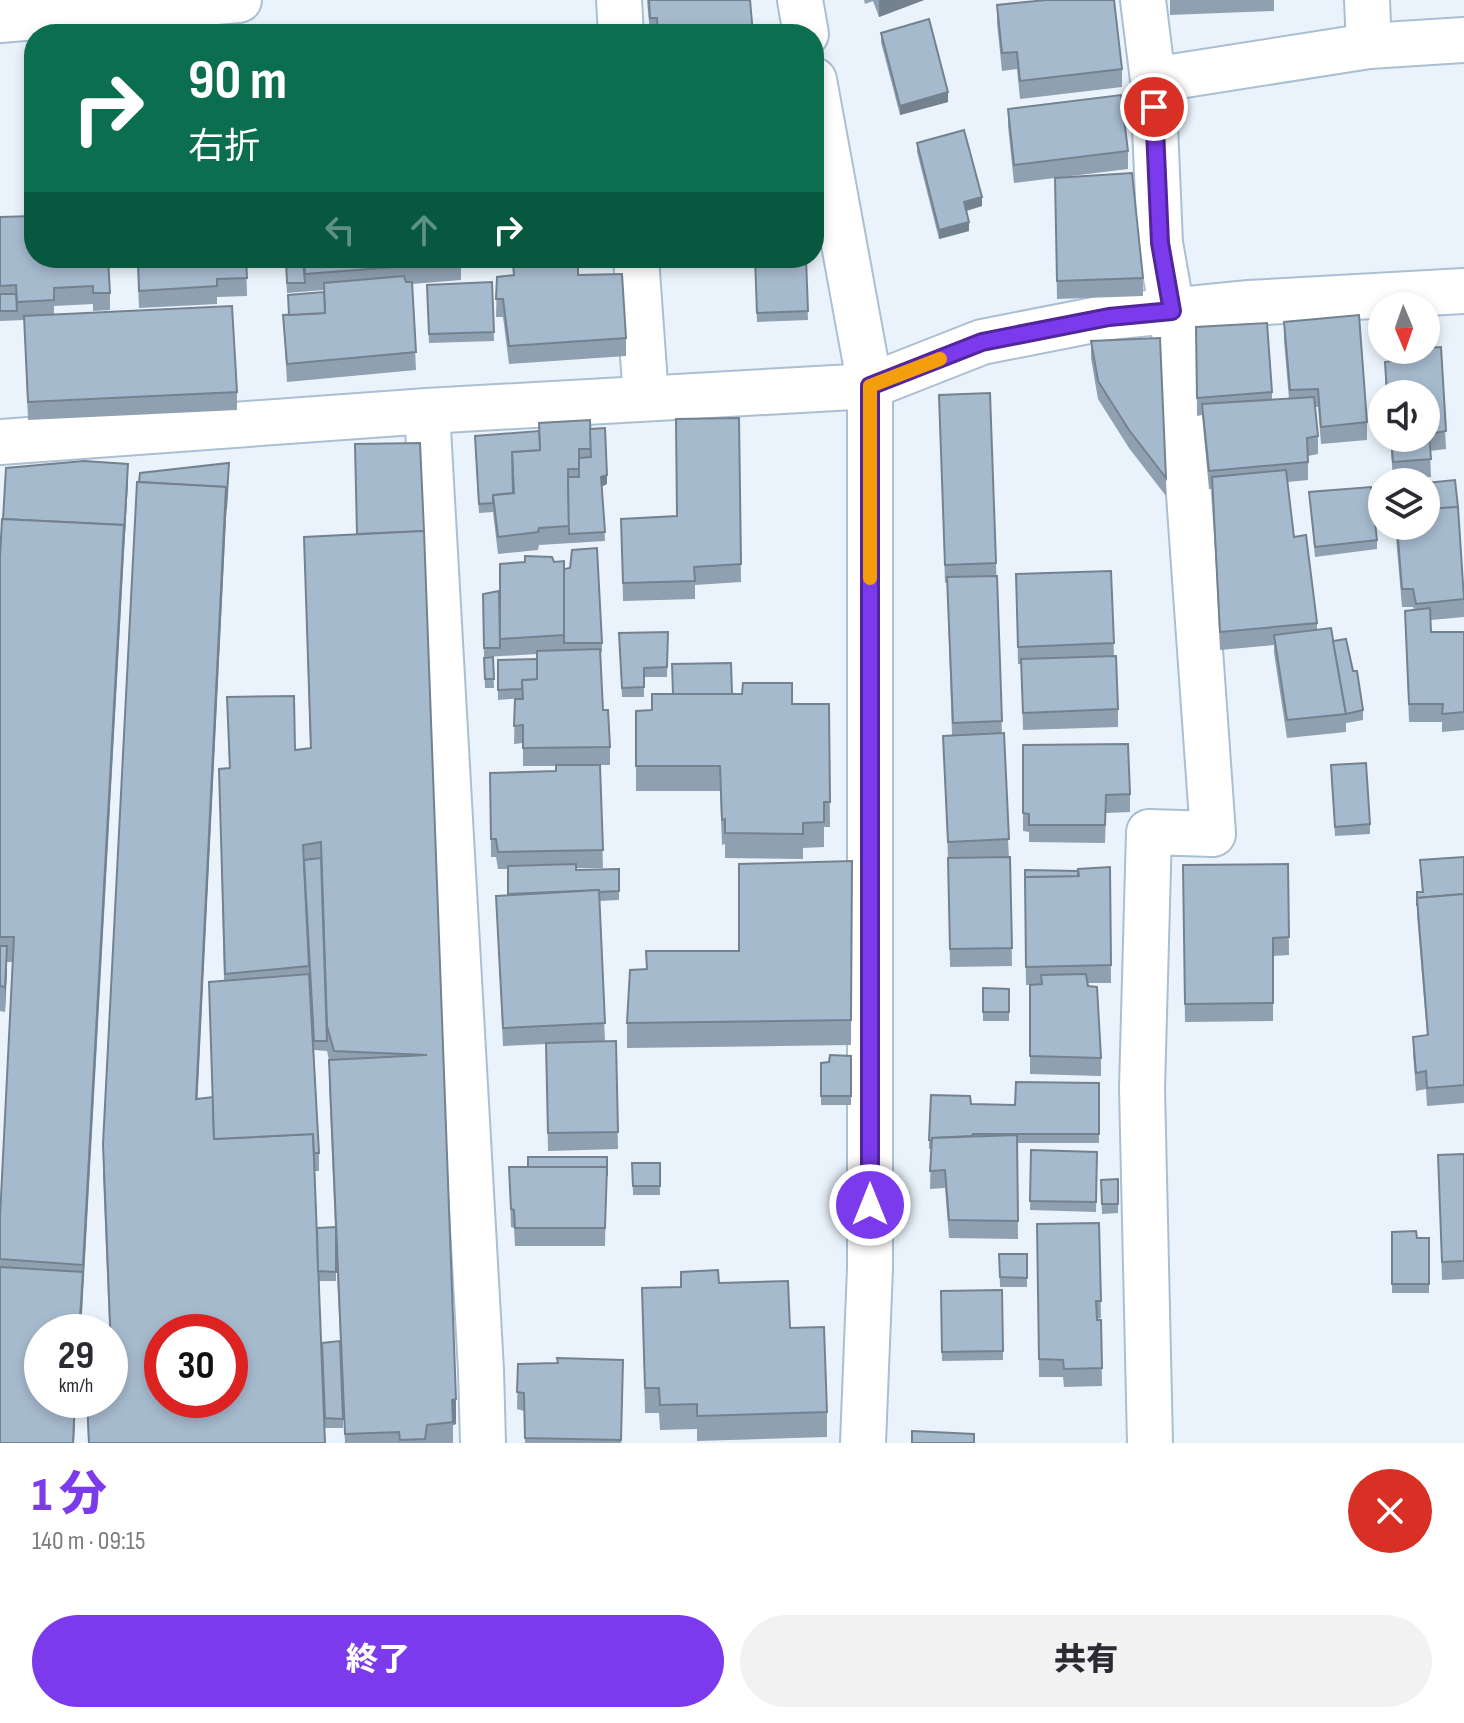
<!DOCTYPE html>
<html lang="ja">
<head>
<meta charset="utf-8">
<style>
	body { margin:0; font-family:"Sofia Sans Condensed","Noto Sans JP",sans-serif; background:#f2f2f3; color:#2b2b33; height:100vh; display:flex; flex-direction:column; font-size:30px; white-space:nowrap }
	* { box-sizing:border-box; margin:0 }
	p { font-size:26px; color:#7c7c81 }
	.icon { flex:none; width:44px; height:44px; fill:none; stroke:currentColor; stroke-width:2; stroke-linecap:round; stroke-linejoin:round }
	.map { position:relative; height:1443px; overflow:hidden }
	.side { display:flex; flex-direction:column; background:#fff; flex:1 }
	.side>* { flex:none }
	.banner { position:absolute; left:24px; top:24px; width:800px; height:244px; border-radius:32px; box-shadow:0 4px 12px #0003; background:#0b6e4f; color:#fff; overflow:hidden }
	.needle { width:52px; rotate:178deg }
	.controls { position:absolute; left:1368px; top:292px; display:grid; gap:16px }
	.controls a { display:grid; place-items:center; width:72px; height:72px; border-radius:50%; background:#fff; box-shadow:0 4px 12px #0003; font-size:40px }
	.speed { position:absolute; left:24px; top:1314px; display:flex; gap:16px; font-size:40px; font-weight:700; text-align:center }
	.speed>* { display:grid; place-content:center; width:104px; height:104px; border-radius:50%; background:#fff; box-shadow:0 4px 12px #0003; line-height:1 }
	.speed small { font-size:20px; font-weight:400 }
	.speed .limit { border:12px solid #d22; background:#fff; color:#111 }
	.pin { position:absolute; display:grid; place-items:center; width:68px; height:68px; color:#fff; margin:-34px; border:4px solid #fff; border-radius:50%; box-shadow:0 2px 8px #0007 }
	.me { position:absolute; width:88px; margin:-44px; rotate:0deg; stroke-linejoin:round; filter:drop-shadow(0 0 6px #0008) }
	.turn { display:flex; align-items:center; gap:28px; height:168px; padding:0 32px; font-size:36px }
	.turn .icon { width:104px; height:104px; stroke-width:2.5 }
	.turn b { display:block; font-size:56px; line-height:68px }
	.lanes { display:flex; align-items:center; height:76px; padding:0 32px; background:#0003; justify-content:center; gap:40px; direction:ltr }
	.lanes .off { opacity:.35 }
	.round { display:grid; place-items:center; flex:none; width:84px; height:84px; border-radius:42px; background:#f2f2f3 }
	.overview { display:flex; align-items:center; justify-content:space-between; height:136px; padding:0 32px }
	h1 { font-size:48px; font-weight:800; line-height:60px; color:#7c3aed }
	.action { display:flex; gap:16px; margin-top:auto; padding:16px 32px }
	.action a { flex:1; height:92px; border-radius:48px; background:#7c3aed; color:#fff; font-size:32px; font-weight:800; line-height:92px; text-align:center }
	.action a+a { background:#f2f2f3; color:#2b2b33 }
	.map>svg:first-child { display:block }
</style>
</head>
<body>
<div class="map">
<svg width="1464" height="1443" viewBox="0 0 1464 1443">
	<rect width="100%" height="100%" fill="#eaf3fb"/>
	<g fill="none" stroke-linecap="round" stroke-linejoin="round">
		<g stroke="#abbfd3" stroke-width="48">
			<g id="minor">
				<polyline points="619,0 621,34"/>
				<polyline points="800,0 806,34"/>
				<polyline points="1143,0 1153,80 1160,243 1172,311 1186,452 1213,834 1149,832 1142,1088 1150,1443"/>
				<polyline points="1367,0 1369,46"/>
				<polyline points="0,20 239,0"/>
				<polyline points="814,80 870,386 870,1268 863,1443"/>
				<polyline points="1153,80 1369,46 1464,40"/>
				<polyline points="636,258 646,398"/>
				<polyline points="427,411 481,1370 483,1443"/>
				<polyline points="0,442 427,411 870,386 982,342 1109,317 1249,303 1464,291"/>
			</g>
		</g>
		<use href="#minor" stroke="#fff" stroke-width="44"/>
	</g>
	<g fill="#8fa0b1" fill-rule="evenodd">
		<polygon points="647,0 750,0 753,34 650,34"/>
		<polygon points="864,0 924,0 879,17 873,1 865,4"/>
		<polygon points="1170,0 1274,0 1274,11 1170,15"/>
		<polygon points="997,5 1122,69 1122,87 1020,99 1017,69 1002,71 997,23"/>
		<polygon points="881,33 948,102 900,115 881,42"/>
		<polygon points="1008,109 1128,151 1128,169 1014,183 1008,126"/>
		<polygon points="917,143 982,206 967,211 969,231 939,239 917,152"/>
		<polygon points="1055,178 1143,278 1143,296 1057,299"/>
		<polygon points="0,217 110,293 110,310 93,311 93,304 54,306 54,314 237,392 237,410 28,420 24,320 0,321"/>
		<polygon points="137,258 246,258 247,296 217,297 217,304 139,308"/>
		<polygon points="285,258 461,258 461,280 412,284 416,370 287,382 283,315 288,315 288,295 324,292 324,290 287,293"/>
		<polygon points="493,258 614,258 578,262 578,275 626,338 626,356 509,364 503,317 496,317 497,277 513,275 513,267 507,268 506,261 494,262"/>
		<polygon points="755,258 806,258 808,320 757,322"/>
		<polygon points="492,282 494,341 429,343 427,285"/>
		<polygon points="1284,322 1367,422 1367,440 1321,444 1318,407 1315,407 1318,436 1318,454 1308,456 1308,480 1287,482 1294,537 1317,623 1317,630 1333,641 1363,710 1363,720 1346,723 1346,732 1287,738 1274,653 1274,645 1220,650 1212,489 1209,489 1202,415 1197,416 1196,327 1272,392 1272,400 1289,399 1284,340"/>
		<polygon points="1091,341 1166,478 1166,496 1129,448 1098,399 1091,358"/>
		<polygon points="1441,347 1446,449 1430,451 1431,477 1393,479 1390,438 1426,438 1426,394 1386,394 1385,362 1410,358 1410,350 1426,350 1426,348"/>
		<polygon points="990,393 1002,733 1009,857 1010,857 1012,966 950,967 948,858 943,736 952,735 947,582 945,583 939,395"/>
		<polygon points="739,418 741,582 695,585 695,599 623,601 621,519 677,516"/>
		<polygon points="590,429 607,484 602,486 605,541 539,545 538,550 498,554 493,512 479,513 475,445"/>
		<path d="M229,472L226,518L197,1099L212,1097L224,981L219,769L229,768L227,697L295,750L310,749L304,537L357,534L456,1424L453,1425V1443H345L336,1253V1281H319L325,1443H88L87,1400L112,1399L103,1175V1144ZM314,1050L327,1051L329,1060V1085L335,1227L317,1228L315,1171H319V1153Z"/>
		<polygon points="128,482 81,1332 42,1332 0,1443 0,1217 13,962 7,962 5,1012 0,1011 0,557"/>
		<polygon points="1309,492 1377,540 1377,549 1315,557"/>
		<polygon points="1395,526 1426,526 1464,585 1464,617 1431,620 1431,632 1464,632 1464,730 1442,732 1442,722 1409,722 1405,611 1414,610 1413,607 1402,607"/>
		<polygon points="554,562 564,569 602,643 602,652 600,652 603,710 610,747 610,765 600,765 603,868 576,868 576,870 619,869 619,900 599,901 605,1041 616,1041 618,1149 548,1151 546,1044 503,1046 496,896 508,895 508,869 498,869 496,857 491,857 490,773 556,771 556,766 523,766 523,743 514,744 515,699 522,699 522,698 498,700 498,660 537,659 537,654 484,657 483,594 500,648 500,564"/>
		<polygon points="1111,571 1114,656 1118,709 1118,727 1023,730 1021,664 1018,664 1016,574"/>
		<polygon points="668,632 667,677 644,677 644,697 622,697 619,642"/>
		<polygon points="493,657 494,688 485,688 484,658"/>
		<polygon points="673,694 732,694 792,704 829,704 830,827 824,827 824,847 803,848 803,859 725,858 725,844 722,845 720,791 636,791 636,711 652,710"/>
		<polygon points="1023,745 1130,794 1130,812 1106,813 1105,843 1029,842 1029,832 1023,831"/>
		<polygon points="1331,774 1370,824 1370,834 1335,836"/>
		<polygon points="1464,857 1464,1103 1427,1106 1426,1089 1416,1091 1413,1054 1413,1037 1427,1035 1417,915 1417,892 1422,892 1420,860"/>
		<polygon points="852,861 851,1045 627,1048 627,1023 739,951"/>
		<polygon points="1288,864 1289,955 1273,956 1273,1021 1185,1022 1183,865"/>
		<polygon points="1110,867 1111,983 1087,983 1101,1058 1101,1076 1030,1074 1030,985 1041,984 1026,985 1025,895 1078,871"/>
		<polygon points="983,988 1009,989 1009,1021 983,1021"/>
		<polygon points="851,1056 851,1105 821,1105 821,1063 829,1062"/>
		<polygon points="1099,1083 1099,1143 1017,1143 1018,1239 949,1238 945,1188 930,1189 931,1149 929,1149 929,1140 971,1104 1015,1105"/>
		<polygon points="1031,1150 1097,1152 1096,1212 1030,1210"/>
		<polygon points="1464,1154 1464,1279 1442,1280 1438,1155"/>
		<polygon points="607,1157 605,1246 515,1246 514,1228 511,1227 509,1167 528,1167"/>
		<polygon points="632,1163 660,1163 660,1195 633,1195"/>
		<polygon points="1118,1179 1118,1213 1102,1214 1101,1180"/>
		<polygon points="1099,1223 1101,1318 1097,1319 1097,1320 1101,1320 1102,1386 1064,1387 1063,1377 1039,1377 1037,1224"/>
		<polygon points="1392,1232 1417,1238 1429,1238 1429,1293 1392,1293"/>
		<polygon points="999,1254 1027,1254 1027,1287 1000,1287"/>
		<polygon points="719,1283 790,1328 827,1412 827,1437 697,1441 697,1429 660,1430 659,1413 645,1413 642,1288 681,1287"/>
		<polygon points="1002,1290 1003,1360 942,1361 941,1291"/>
		<polygon points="322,1343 343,1419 343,1428 325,1428"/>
		<polygon points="557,1358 623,1378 621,1443 525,1443 524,1411 517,1409 518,1364 557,1363"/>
	</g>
	<g fill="#748290">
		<polygon points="879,0 924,0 879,17"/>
		<polygon points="948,92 948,102 900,115 900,106"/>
		<polygon points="982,197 982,206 964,211 964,202"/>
		<polygon points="969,222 969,231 939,239 939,230"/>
		<polygon points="229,463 226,518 196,1130 196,1099 226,487"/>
		<polygon points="128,464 128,482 124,550 124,533"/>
		<polygon points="607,475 607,484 601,487 601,477"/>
		<polygon points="124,525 124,550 83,1290 81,1332 79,1332"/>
		<polygon points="7,946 7,971 5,1012 5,987"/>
		<polygon points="456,1399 456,1424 453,1425 452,1400"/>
		<polygon points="75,1400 76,1400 74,1443 73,1443"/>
	</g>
	<g fill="#a6bace" stroke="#748290" stroke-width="2" fill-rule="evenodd">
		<polygon points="649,0 750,0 753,34 658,34 657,18 650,18"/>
		<polygon points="1046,0 1114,0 1122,69 1020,81 1017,52 1002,53 997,5"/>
		<polygon points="929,19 948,92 900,106 881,33"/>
		<polygon points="1121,95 1128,151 1014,165 1008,109"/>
		<polygon points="964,130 982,197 964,202 969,222 939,230 917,143"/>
		<polygon points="1132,173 1143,278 1057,281 1055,178"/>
		<polygon points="34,216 34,258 108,258 110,293 93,293 93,286 54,288 54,300 17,302 16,285 0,286 0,217"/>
		<polygon points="138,258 246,258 247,278 217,279 217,286 139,291"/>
		<polygon points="286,258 303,258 305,283 287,283"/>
		<polygon points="304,258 461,258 461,262 305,274"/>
		<polygon points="755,258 806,258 808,311 757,313"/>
		<polygon points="578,259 578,275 622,274 626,338 509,346 503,299 496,299 497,277 514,275 513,263"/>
		<polygon points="404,276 406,282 412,282 416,352 287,364 283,315 325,313 324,283"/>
		<polygon points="492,282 494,332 429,334 427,285"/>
		<polygon points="324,292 325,313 289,315 288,295"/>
		<polygon points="0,294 16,294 17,311 0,311"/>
		<polygon points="232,306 237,392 28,402 24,316"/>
		<polygon points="1359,315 1367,422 1321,427 1318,389 1290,390 1284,322"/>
		<polygon points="1267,323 1272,392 1197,398 1196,327"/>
		<polygon points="1160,338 1166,478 1129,430 1098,381 1091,341"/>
		<polygon points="1441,347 1446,431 1429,434 1431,459 1393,462 1391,438 1426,438 1426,394 1387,394 1385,362 1410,358 1410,350 1426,350 1426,348"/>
		<polygon points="990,393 996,563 945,565 939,395"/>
		<polygon points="1314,397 1318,436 1307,438 1308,462 1209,471 1202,404"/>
		<polygon points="739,418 741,564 694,567 695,581 623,583 621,519 677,516 676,419"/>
		<polygon points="590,420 591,449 579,449 579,469 568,469 569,526 539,528 538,532 498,537 493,495 514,493 512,452 540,450 539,423"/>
		<polygon points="605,428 607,475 601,477 605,532 569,534 568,477 579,477 579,458 591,457 590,429"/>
		<polygon points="539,431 540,450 512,452 513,493 493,495 493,503 479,504 475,436"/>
		<polygon points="420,443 424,531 357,534 355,444"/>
		<polygon points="84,461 128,464 124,533 124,525 3,519 6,468"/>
		<polygon points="229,463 226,509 226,487 139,482 140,473"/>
		<polygon points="1286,470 1294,537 1306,535 1317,623 1220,632 1212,477"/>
		<polygon points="1455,480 1458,507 1426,509 1426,483"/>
		<path d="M137,482L226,487L196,1099L213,1097L214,1139L313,1134L325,1443H89L87,1400L113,1399L103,1144ZM162,1332H230V1400H162Z"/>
		<polygon points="1371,487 1377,540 1315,547 1309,492"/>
		<polygon points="1458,507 1464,599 1416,604 1413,589 1402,589 1397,526 1426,526 1426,509"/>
		<polygon points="2,519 124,525 83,1265 0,1259 0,1217 14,937 0,937 0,557"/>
		<polygon points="424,531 456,1399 452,1400 453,1422 427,1425 425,1439 400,1440 399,1432 345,1434 329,1060 427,1055 334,1051 327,1026 321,842 303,845 309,966 225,974 219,769 230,768 227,697 294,696 295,750 311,748 304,537"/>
		<polygon points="597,548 602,643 564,643 564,569 570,568 572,550"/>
		<polygon points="525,556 552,557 554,562 564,561 564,635 500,639 500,564 525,562"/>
		<polygon points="1111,571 1114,643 1018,647 1016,574"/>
		<polygon points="997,576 1002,721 953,723 947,577"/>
		<polygon points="499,591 500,648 484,648 483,594"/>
		<polygon points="1430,608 1431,632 1464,632 1464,712 1442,714 1443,704 1409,704 1405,611"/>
		<polygon points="1331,628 1346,714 1287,720 1274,635"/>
		<polygon points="668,632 667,667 644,668 644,687 622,688 619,633"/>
		<polygon points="1346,639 1353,671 1357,671 1363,710 1346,714 1333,641"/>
		<polygon points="600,649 603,710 608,710 610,747 523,748 523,725 514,726 515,699 523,699 522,680 537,679 537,651"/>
		<polygon points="1116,656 1118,709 1023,713 1021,659"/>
		<polygon points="493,657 494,679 485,679 484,658"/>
		<polygon points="537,659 537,679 522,680 522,689 498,690 498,660"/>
		<polygon points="731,663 732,694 673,694 672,664"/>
		<polygon points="743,683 792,683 792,704 829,704 830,802 824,802 824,822 803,823 803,834 725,833 725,819 722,820 720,766 636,766 636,711 652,710 652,694 742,694"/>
		<polygon points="1004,733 1009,839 948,842 943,736"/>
		<polygon points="1128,744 1130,794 1106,795 1105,825 1029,825 1029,814 1023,813 1023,745"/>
		<polygon points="1366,763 1370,824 1335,827 1331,765"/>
		<polygon points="556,765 600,765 603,850 498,852 496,839 491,839 490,773 556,771"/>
		<polygon points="1010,857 1012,948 950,949 948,858"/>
		<polygon points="1464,857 1464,894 1417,898 1417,906 1417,892 1423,892 1420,860"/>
		<polygon points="321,858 327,1041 314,1041 304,860"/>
		<polygon points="852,861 851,1020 627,1023 630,970 647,969 646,951 739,951 739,864"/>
		<polygon points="576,864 576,870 619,869 619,891 599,892 599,890 508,894 508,866"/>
		<polygon points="1288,864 1289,937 1273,938 1273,1003 1185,1004 1183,865"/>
		<polygon points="1110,867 1111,965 1026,967 1025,877 1079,876 1078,869"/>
		<polygon points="1025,870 1078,871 1078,876 1025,877"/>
		<polygon points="599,890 605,1023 503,1028 496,896"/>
		<polygon points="1464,894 1464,1085 1427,1088 1426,1071 1416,1073 1413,1037 1428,1035 1417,898"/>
		<polygon points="0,946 7,946 5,987 0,986"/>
		<polygon points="309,974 319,1153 314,1153 313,1134 214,1139 209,982"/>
		<polygon points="1086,974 1088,986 1097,987 1101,1058 1030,1056 1030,985 1042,984 1041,975"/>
		<polygon points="983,988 1009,989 1009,1012 983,1012"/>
		<polygon points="616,1041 618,1132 548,1133 546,1043"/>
		<polygon points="830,1055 851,1056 851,1096 821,1096 821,1063 829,1062"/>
		<polygon points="1016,1082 1099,1083 1099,1134 973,1134 972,1136 932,1138 932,1140 929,1140 931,1095 970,1096 971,1104 1015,1105"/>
		<polygon points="1017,1135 1018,1221 949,1220 945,1170 930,1171 932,1138"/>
		<polygon points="1031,1150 1097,1152 1096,1202 1030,1201"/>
		<polygon points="1464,1154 1464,1261 1442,1262 1438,1155"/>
		<polygon points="528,1157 607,1157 607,1176 607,1167 528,1167"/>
		<polygon points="632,1163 660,1163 660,1186 633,1186"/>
		<polygon points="509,1167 607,1167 605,1228 515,1228 514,1210 511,1209"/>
		<polygon points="1118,1179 1118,1204 1102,1204 1101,1180"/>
		<polygon points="1099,1223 1101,1301 1096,1301 1097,1320 1101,1320 1102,1368 1064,1369 1063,1360 1039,1359 1037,1224"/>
		<polygon points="336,1227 336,1272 318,1271 317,1228"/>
		<polygon points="1416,1231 1417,1238 1429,1238 1429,1284 1392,1284 1392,1232"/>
		<polygon points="999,1254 1027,1254 1027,1278 1000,1277"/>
		<polygon points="0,1267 83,1272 79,1332 42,1332 42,1400 75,1400 73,1443 0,1443"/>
		<polygon points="718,1270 719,1283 788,1281 790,1328 824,1327 827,1412 697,1416 697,1404 660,1405 659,1388 645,1388 642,1288 681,1287 681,1272"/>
		<polygon points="1002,1290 1003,1351 942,1352 941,1291"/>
		<polygon points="340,1341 343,1419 325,1418 322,1343"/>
		<polygon points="557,1358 623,1360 621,1440 525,1438 524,1393 517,1392 518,1364 558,1363"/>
		<polygon points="912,1431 974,1434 974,1443 912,1443"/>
	</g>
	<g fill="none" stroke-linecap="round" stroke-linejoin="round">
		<g stroke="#51269a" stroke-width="20">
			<polyline id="route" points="870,1205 870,386 982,342 1109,317 1172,311 1160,243 1154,107"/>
		</g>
		<use href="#route" stroke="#7c3aed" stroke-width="14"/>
		<polyline stroke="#f59e0b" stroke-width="14" points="870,578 870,386 940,359"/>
	</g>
</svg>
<div class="controls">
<a><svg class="needle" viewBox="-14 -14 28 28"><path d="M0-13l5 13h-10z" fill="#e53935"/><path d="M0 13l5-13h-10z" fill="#7c7c81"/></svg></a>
<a><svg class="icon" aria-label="sound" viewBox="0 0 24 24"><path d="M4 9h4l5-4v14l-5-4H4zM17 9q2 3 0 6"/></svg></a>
<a><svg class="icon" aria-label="layers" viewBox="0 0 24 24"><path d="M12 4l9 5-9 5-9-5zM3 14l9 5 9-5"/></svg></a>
</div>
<div class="speed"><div>29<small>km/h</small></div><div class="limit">30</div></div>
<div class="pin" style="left:1154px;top:107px;background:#d93025"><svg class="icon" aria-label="arrive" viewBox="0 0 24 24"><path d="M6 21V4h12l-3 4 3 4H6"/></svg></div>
<svg class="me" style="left:870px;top:1205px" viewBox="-20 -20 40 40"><circle r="17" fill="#7c3aed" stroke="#fff" stroke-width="3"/><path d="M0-11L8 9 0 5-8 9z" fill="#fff"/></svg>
<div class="banner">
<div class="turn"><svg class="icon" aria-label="right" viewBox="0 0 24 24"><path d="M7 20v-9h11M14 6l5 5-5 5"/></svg><div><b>90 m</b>右折</div></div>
<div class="lanes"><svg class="icon off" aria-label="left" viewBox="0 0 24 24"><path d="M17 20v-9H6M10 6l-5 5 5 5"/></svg><svg class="icon off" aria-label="ahead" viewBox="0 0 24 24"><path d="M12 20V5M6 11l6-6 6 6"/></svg><svg class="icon" aria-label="right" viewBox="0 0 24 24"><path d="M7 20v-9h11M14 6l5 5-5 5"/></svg></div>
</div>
</div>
<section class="side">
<div class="overview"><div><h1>1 分</h1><p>140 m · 09:15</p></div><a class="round" style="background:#d93025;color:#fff"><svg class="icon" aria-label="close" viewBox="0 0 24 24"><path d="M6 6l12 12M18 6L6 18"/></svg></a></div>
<div class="action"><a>終了</a><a>共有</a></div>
</section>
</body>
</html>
